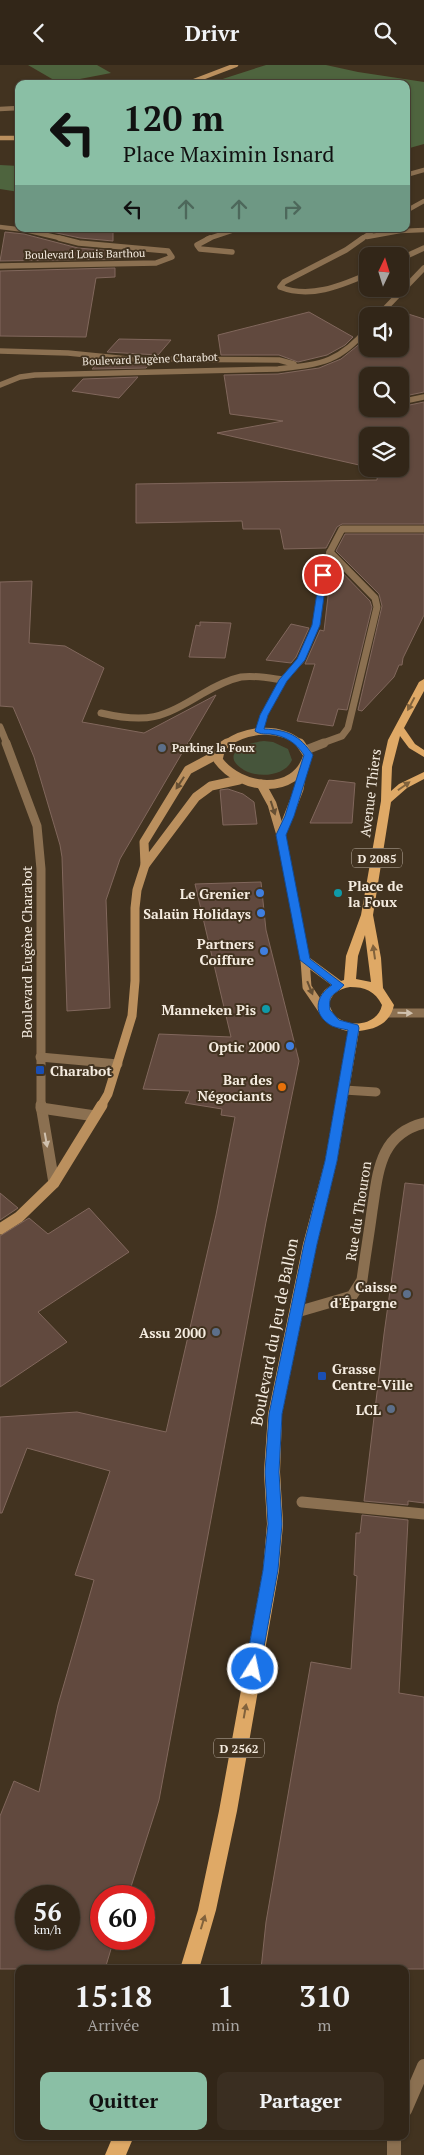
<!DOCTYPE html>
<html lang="fr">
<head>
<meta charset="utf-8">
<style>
	body { margin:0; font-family:"PT Serif",serif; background:#3a2e21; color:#f1f3f6; height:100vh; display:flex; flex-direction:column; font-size:19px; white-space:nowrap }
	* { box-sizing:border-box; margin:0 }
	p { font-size:16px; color:#a8a5a2 }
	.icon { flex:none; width:28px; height:28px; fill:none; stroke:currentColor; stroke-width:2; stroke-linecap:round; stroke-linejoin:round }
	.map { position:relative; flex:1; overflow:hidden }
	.drawer { position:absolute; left:15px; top:1900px; width:394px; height:175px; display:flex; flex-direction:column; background:#322618; border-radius:10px; box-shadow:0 1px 4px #0004,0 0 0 1px #4d4337 }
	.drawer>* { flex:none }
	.top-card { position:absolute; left:15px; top:15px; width:395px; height:152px; border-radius:10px; box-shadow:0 1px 4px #0004,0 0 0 1px #4d4337; background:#8abfa5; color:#111; overflow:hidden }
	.needle { width:32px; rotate:4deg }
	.fabs { position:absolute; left:359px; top:182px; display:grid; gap:10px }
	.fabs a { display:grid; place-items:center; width:50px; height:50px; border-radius:10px; background:#322618; box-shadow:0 1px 4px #0004,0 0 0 1px #4d4337; font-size:25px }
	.speed { position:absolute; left:15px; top:1820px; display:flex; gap:10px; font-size:25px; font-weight:700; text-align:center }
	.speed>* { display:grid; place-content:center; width:65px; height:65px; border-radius:50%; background:#322618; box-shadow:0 1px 4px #0004,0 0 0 1px #4d4337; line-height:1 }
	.speed small { font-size:12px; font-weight:400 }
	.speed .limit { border:8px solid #d22; background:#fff; color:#111 }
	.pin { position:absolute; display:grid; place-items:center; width:42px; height:42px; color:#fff; margin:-21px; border:2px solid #fff; border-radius:50%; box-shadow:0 1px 5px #0007 }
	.me { position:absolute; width:55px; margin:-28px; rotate:10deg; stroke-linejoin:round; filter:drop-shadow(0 0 4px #0008) }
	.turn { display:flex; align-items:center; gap:18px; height:105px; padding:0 25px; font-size:22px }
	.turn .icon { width:65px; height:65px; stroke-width:2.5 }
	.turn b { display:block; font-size:35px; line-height:42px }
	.lanes { display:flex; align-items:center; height:48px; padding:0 25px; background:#0003; justify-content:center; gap:25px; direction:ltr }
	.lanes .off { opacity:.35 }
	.eta { display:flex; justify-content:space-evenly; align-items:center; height:85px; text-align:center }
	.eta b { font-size:30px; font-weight:800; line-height:35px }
	.action { display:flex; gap:10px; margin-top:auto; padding:10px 25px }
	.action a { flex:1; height:58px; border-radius:10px; background:#8abfa5; color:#111; font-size:20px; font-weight:800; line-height:58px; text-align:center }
	.action a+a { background:#3a2e21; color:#f1f3f6 }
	header { display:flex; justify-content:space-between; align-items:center; height:65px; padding:0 25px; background:#322618; font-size:22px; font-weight:800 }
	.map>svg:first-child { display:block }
</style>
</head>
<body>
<header><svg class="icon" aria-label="back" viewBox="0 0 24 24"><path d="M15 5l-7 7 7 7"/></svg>Drivr<svg class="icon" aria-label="search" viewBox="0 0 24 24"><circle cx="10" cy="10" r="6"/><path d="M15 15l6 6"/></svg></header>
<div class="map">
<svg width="424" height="2090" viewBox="0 0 424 2090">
	<rect width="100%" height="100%" fill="#423320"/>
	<path fill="#46553b" d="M264,676L273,677L288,684L292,695C285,712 255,714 241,703C219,687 251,677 264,676Z"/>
	<g fill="#4e643e">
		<polygon points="28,0 97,0 111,8 59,18"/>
		<polygon points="266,0 326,0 358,7 424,17 424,79 406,84 406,19 207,19"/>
		<polygon points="0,100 19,101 19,127 0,124"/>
	</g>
	<g fill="#61493e" stroke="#81675c" fill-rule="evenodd">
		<polygon points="38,164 113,164 113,176 80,173"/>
		<polygon points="5,167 24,169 78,183 114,186 114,194 0,196"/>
		<polygon points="115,203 115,212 96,213 86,272 0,271 0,206"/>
		<polygon points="309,247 353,272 345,280 327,290 298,297 279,290 221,290 218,270"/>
		<polygon points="402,247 424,254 424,327 400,332 400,311 368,311 368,344 400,344 400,342 424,337 424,459 342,459 337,462 326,483 284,484 280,464 243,464 242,456 136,458 136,419 377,415 378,404 376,404 400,404 400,371 368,371 368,402 217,368 283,356 230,349 224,310 278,309 319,303 341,294 362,277 368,280 368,284 400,284 400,251 397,251"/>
		<polygon points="119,274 171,275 158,290 107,287"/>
		<polygon points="99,296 128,299 150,299 146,303 92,304"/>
		<polygon points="138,312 119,333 72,326 83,314"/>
		<polygon points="345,469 424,469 424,550 403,593 402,600 399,600 394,612 362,646 358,645 382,541 379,529 336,486"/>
		<polygon points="332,497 370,536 372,542 347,645 338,644 333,661 297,656 315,599 305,599 320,565 324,566"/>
		<polygon points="32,516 29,578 65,581 104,603 82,657 144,668 216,630 120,794 106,835 110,943 67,946 62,792 60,780 34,692 19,656 13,642 0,641 0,517"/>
		<polygon points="200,557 231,558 225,593 189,592 196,560 200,561"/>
		<polygon points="291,559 309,563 296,592 291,598 266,595"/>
		<polygon points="329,715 355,718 352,758 310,758"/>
		<polygon points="228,724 243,729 254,737 257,759 223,760 220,725"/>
		<path d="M261,817L266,865L299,996L266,1157L159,1735L128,1831H101V1874H114L105,1904H0V1751L14,1716L39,1727L58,1640L94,1515L75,1510L110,1406L27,1383L2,1448H0V1352L77,1347L166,1367L216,1150L235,1052L221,1050L222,1044L185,1038L190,1026L143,1024L159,969L231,972L195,819ZM26,1831H69V1874H26Z"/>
		<polygon points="405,1118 424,1120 424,1438 408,1436 408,1440 364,1436 384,1269"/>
		<polygon points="0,1128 18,1143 0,1155"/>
		<polygon points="89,1143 129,1187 38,1247 67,1277 0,1322 0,1171 29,1153 48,1169"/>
		<polygon points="362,1450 408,1455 399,1628 424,1632 424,1904 261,1904 266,1857 311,1597 351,1604 357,1511 354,1510 356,1468 360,1468"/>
	</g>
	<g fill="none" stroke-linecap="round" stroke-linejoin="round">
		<polyline stroke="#8b7051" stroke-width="9" points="344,1025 376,1027"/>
		<g stroke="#8b7051" stroke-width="11">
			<path d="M297,1247L352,1231L362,1215C365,1192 369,1169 372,1146C378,1108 379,1069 424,1058"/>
			<polyline points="302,1437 424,1449"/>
		</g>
		<g stroke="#8b7051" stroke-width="14">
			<polyline points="405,2045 424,2001"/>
			<polyline points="394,2071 394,2090"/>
		</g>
		<g stroke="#8b7051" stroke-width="4.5">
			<polyline points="0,44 19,43"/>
			<polyline points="406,110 424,105"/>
			<polyline points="406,146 424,136"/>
			<polyline points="0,162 25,165 64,174"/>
			<polyline points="367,172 400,166 424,165"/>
			<polyline points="207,174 237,164"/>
			<polyline points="361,174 376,164"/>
		</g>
		<g stroke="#8b7051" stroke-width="5.5">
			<polyline points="210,173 197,180 200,184 232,187"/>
			<path d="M363,173L346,185L284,217L280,222C310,234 340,221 368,209"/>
			<polyline points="400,194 424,183"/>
			<polyline points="0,201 156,198 172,192 168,186 79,178 59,173"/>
			<polyline points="378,251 424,203"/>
			<polyline points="0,286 68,288 128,294 279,295 294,299"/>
			<path d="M0,320L20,312L35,310L278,304C321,299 339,298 368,263"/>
			<polyline points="400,337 424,332"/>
		</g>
		<g stroke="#8b7051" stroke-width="7">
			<path d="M101,648C148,659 162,653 202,629C214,622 227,615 241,612C255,610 269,613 283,615"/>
			<polyline points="0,662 7,679"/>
			<polyline points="259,666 264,650 283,615 301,595 316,560 323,510 330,487 342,464 424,464"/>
			<polyline points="320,679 342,671 348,663 377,542 375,533 330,487"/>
		</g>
		<g stroke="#8b7051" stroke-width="9">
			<polyline points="6,678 37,761 41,804 41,1041"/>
			<polyline points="306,685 324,678"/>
			<polyline points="387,948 424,948"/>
			<polyline points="40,992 118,999"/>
		</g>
		<g stroke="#8b7051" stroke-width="11">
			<polyline points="41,1040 54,1118"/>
			<polyline points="41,1043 95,1051"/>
		</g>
		<g stroke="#bb905e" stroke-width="4.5">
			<polyline points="186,19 236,0"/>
			<polyline points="0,73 19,73"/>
		</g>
		<path stroke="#bb905e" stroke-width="7" d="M225,679C247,664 279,660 301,679"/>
		<g stroke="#bb905e" stroke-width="9">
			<path d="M227,678L221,682L218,695C240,725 296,732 308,690L300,678"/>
			<polyline points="261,719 272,739 281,770 305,895 307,922 324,947"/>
			<polyline points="281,770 299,724 302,707"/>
			<polyline points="145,800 196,732 211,721 239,715"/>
			<polyline points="305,895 339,920"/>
			<polyline points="101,1041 108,1029 132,951 135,916 135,843 137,825 145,800 144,777 188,705 218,689"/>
		</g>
		<polyline stroke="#bb905e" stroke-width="11" points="0,1164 19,1152 54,1118 102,1040"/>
		<g fill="#dfa966" fill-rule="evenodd">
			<path d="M424,614V626L404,663L415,679L424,685V692L409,683L400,671L392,702L391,726L399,719L424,707V714L407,723L391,737L373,850L381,893L383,923L394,940C390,958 377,964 359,966L337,1096L317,1179L282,1349L280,1407L283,1459L279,1505L237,1746L216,1845L199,1904H180L198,1845L219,1746L263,1505L267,1459L264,1407L268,1349L303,1179L325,1096L348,966C312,959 307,925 344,915L346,891L361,850L381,736L382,702L388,675L419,617ZM365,870L371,917L356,914L358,891ZM350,922C365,922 375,926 382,940C378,960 350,964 335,951C332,948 331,943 329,940C331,928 339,924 350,922Z"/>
			<polygon points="113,2071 134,2071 126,2090 105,2090"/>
		</g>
	</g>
	<defs><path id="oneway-solid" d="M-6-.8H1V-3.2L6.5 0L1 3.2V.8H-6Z" transform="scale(1.25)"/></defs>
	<g fill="#81623c">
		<use href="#oneway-solid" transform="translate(411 639) rotate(118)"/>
		<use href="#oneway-solid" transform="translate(404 721) rotate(-35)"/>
		<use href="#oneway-solid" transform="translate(374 887) rotate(-98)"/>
		<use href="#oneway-solid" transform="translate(245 1646) rotate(-80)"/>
		<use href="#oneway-solid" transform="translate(203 1857) rotate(-73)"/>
	</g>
	<g fill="#664f33">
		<use href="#oneway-solid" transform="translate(180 718) rotate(123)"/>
		<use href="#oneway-solid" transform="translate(273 743) rotate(72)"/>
		<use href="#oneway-solid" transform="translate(310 923) rotate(68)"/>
	</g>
	<g fill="#d0c1ae">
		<use href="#oneway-solid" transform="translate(405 948) rotate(1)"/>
		<use href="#oneway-solid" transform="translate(46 1075) rotate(80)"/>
	</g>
	<path fill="#1a73e8" stroke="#114b97" d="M320,508L327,510L320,560L305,595L287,616L268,650L264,664C288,665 299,670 313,690L294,751L286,770L310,894L344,920C334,932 328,927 330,945L339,955L358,960L359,963L337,1096L317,1179L282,1349L279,1407L282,1459L278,1505L260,1604L258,1609L253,1611L247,1609L245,1604L263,1505L268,1459L265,1407L269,1349L304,1179L325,1096L348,965C343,964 337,963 332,961C312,950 315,931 332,920L300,895L276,770L285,751L304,690C296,678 286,671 270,669C264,669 259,669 255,666L260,650L279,615L297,594L312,560Z"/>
	<g fill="#5c6f8a" stroke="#423320" stroke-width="2">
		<circle cx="162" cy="683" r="5"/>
		<circle cx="407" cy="1229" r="5"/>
		<circle cx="216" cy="1267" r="5"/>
		<circle cx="391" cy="1344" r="5"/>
	</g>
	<g fill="#3f7fe0" stroke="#423320" stroke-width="2">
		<circle cx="260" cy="828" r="5"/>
		<circle cx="261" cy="848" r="5"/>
		<circle cx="264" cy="886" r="5"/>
		<circle cx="290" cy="981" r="5"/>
	</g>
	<g fill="#0f9aa8" stroke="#423320" stroke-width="2">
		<circle cx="338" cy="828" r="5"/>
		<circle cx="266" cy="944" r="5"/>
	</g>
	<g fill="#1a4fb4" stroke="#423320" stroke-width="2">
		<rect x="35" y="1000" width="10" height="10" rx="2.5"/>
		<rect x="317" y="1306" width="10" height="10" rx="2.5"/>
	</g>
	<circle fill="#e8710a" stroke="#423320" stroke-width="2" cx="282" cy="1022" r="5"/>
	<g text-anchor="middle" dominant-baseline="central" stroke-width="4" stroke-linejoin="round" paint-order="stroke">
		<g font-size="11" fill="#f5ece0" stroke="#423320">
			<text transform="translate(85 189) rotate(-1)">Boulevard Louis Barthou</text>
			<text transform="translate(150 294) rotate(-2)">Boulevard Eugène Charabot</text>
		</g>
		<g font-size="11" font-weight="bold" fill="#f5ece0" stroke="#423320" text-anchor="start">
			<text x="172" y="683">Parking la Foux</text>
		</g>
		<g fill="#423320" stroke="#bfb4a6" stroke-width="1">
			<rect x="352" y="783.5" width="50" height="19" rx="4"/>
			<rect x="214" y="1673.5" width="50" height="19" rx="4"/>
		</g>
		<g font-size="12" font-weight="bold" fill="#f5ece0">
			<text x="377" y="793">D 2085</text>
			<text x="239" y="1683">D 2562</text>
		</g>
		<g font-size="14" fill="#f5ece0" stroke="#423320">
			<text transform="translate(370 728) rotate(-83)">Avenue Thiers</text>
			<text transform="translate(26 887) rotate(-90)">Boulevard Eugène Charabot</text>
			<text transform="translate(358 1146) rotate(-81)">Rue du Thouron</text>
		</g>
		<g font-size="14" font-weight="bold" fill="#f5ece0" stroke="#423320" text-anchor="end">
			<text x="348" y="820" text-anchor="start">Place de<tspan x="348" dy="16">la Foux</tspan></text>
			<text x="250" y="828">Le Grenier</text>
			<text x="251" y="848">Salaün Holidays</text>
			<text x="254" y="878">Partners<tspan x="254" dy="16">Coiffure</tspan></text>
			<text x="256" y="944">Manneken Pis</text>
			<text x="280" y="981">Optic 2000</text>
			<text x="50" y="1005" text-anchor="start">Charabot</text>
			<text x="272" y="1014">Bar des<tspan x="272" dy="16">Négociants</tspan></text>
			<text x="397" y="1221">Caisse<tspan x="397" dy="16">d'Épargne</tspan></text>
			<text x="206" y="1267">Assu 2000</text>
			<text x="332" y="1303" text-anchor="start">Grasse<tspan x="332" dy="16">Centre-Ville</tspan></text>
			<text x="381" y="1344">LCL</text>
		</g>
		<g font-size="16" fill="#f5ece0" stroke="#423320">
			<text transform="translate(274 1267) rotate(-79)">Boulevard du Jeu de Ballon</text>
		</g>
	</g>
</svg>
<div class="fabs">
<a><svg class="needle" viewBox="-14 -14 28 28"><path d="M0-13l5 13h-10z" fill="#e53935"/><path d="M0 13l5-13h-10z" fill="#a8a5a2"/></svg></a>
<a><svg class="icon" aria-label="sound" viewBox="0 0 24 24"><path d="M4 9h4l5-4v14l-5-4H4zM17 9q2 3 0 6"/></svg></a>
<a><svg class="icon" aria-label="search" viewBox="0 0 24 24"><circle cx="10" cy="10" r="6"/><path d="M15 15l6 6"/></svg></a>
<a><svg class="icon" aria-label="layers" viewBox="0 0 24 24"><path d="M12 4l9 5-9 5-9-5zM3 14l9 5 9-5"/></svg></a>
</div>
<div class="speed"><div>56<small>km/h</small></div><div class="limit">60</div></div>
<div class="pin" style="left:323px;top:510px;background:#d93025"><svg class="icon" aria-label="arrive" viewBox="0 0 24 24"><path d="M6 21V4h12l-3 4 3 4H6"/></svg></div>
<svg class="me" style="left:253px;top:1604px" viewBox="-20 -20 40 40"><circle r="17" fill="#1a73e8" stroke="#fff" stroke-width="3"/><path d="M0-11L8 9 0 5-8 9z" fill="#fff"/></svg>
<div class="top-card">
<div class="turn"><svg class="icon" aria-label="left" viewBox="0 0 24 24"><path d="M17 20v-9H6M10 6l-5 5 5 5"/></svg><div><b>120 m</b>Place Maximin Isnard</div></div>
<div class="lanes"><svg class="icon" aria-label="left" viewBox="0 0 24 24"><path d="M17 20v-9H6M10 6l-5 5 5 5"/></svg><svg class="icon off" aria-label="ahead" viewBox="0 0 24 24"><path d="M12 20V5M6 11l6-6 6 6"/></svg><svg class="icon off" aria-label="ahead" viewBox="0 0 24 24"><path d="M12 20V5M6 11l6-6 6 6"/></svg><svg class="icon off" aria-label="right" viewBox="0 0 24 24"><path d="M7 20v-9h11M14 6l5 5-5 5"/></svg></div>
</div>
<section class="drawer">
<div class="eta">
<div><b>15:18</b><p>Arrivée</p></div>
<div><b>1</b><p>min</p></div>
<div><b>310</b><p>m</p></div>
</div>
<div class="action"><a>Quitter</a><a>Partager</a></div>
</section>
</div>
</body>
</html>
